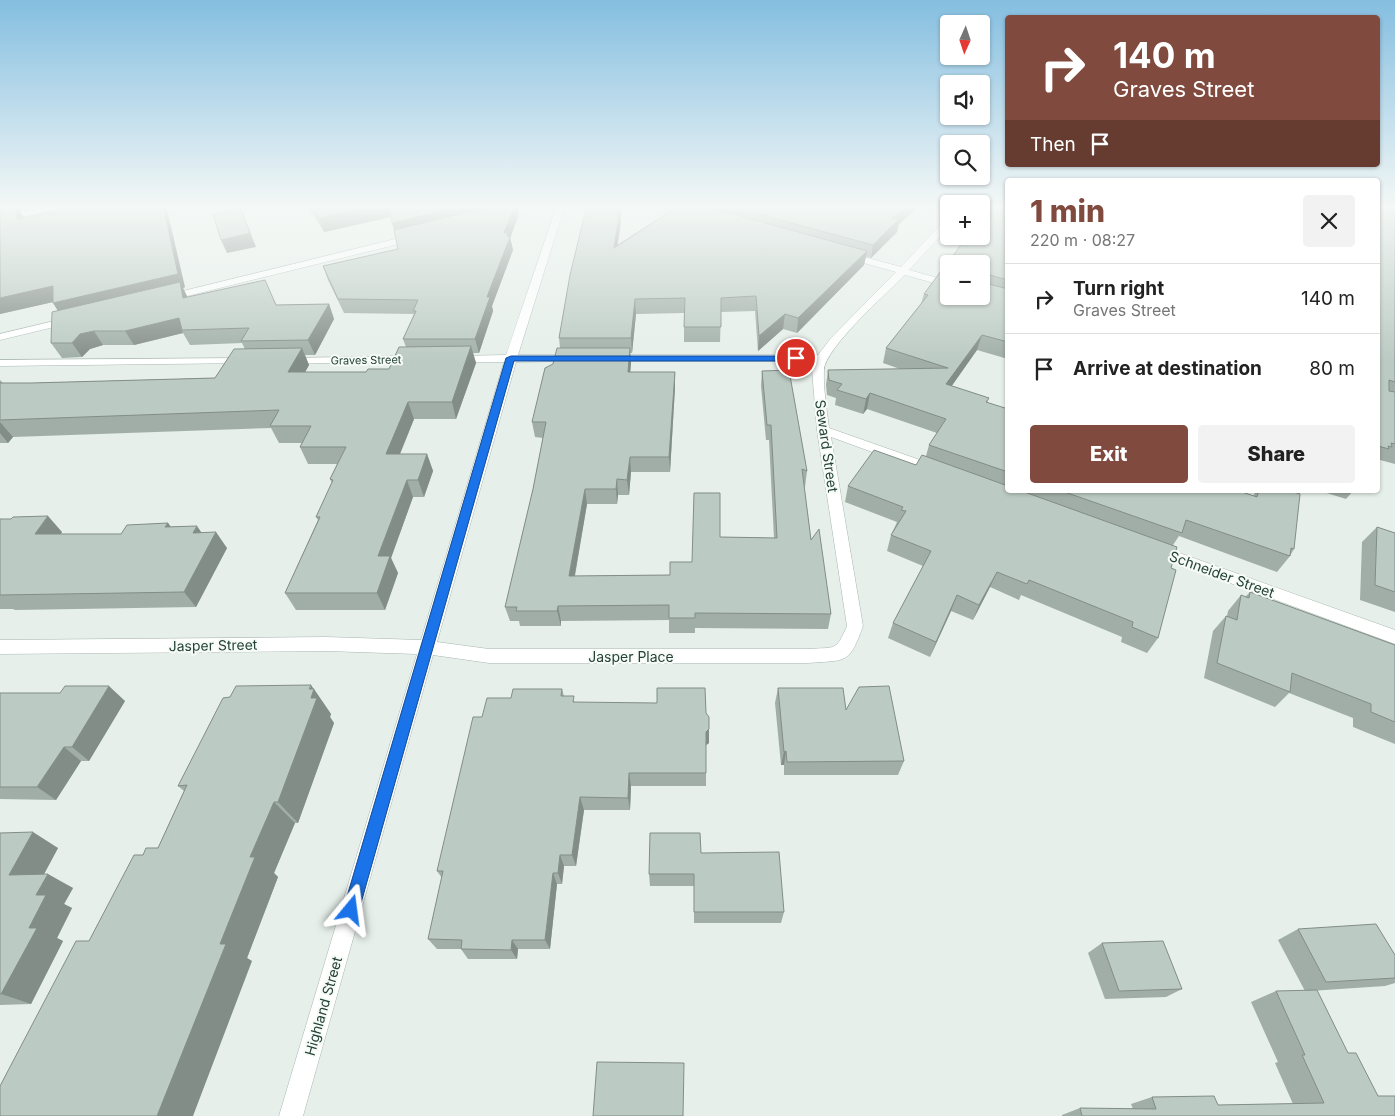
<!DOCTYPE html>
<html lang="en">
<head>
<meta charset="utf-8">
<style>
	body { margin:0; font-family:Inter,sans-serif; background:#f2f2f2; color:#222; height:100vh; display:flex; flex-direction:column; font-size:19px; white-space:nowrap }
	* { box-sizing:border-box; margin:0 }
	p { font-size:16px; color:#767676 }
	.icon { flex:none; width:28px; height:28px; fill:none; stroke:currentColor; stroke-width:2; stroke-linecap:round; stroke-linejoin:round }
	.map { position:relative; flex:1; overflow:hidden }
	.panel { position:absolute; left:1005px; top:178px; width:375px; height:315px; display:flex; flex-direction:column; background:#fff; border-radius:5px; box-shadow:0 1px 4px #0004 }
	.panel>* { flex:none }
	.banner { position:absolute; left:1005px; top:15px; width:375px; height:152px; border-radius:5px; box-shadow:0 1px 4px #0004; background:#804b3e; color:#fff; overflow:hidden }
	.needle { width:32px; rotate:183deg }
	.fabs { position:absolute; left:940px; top:15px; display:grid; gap:10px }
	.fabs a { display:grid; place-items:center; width:50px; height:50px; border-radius:5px; background:#fff; box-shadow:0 1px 4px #0004; font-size:25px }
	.pin { position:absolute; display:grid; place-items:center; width:42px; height:42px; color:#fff; margin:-21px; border:2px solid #fff; border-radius:50%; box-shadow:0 1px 5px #0007 }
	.me { position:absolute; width:55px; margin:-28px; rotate:16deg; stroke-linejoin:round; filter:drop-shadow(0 0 4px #0008) }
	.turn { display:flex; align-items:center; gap:18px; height:105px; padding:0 25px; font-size:22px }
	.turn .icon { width:65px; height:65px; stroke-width:2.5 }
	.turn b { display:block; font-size:35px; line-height:42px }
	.then { display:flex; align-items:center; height:48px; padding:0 25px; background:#0003; gap:10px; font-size:19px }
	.round { display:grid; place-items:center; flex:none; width:52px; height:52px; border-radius:5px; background:#f2f2f2 }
	.overview { display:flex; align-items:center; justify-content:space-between; height:85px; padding:0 25px }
	h1 { font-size:30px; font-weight:800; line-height:38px; color:#804b3e }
	.primary-button { display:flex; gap:10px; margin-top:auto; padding:10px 25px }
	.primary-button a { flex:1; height:58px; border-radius:5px; background:#804b3e; color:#fff; font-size:20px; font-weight:800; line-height:58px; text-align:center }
	.primary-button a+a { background:#f2f2f2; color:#222 }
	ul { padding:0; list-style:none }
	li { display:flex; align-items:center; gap:15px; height:70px; padding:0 25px; border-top:1px solid #e0e0e0 }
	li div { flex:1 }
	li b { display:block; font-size:19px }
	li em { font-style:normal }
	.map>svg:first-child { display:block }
</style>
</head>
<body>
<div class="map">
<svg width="1395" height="1116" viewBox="0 0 1395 1116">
	<rect width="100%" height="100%" fill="#e6efea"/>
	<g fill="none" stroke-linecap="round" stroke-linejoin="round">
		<g stroke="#a8b7b1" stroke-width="1">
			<g id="minor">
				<polygon points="57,205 76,205 0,222 0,216"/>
				<polygon points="532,205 548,205 499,219 495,216"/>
				<path d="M557,205H565L518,355H575L581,358L575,361L516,362L437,642L489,649H808C835,647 836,652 847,626L817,430L812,370L814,361H610L604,358L610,355H818L831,338L896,272L843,257V253L846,252L901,267L946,219L949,218V227L909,270L949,281V287L905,275C887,293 825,348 824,370C823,389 827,409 829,428L940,467L942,470L940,473H930L831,437L863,626C849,664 848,660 808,663H489L433,655L303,1116H279L417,654L326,651L0,654V640L326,637L421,640L504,362H455L449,359L455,356L506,355Z"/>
				<polygon points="657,205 672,205 698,214 694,217"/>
				<polygon points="416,234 419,235 419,239 167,301 162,298 163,296"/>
				<polygon points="71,317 75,318 76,320 75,322 0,340 0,334"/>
				<polygon points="412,356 418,359 416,361 288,364 282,361 288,358"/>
				<polygon points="245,358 251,361 249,363 0,366 0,360"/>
				<polygon points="1157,545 1395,630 1395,644 1152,554 1150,550 1152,546"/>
			</g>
		</g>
		<use href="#minor" fill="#fff" fill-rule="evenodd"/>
	</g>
	<g fill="#a1aea8" fill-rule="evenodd">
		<polygon points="0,205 24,209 19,210 24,217 185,287 183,288 187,297 276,305 329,304 334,319 315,355 305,355 309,365 305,372 366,372 389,369 406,347 403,339 414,314 344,313 328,280 323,266 398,249 391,217 324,232 307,205 523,205 518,206 519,214 510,237 513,250 492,306 493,311 479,353 473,353 476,363 456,419 414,419 400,454 427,454 433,471 424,497 413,497 391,558 398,573 385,610 296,610 285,593 318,520 316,517 332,483 330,479 337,464 308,464 300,447 302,443 279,443 271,428 13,437 8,443 0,443 0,380 3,383 31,383 215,378 245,349 242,343 190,345 183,333 134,345 103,345 90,349 82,357 62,358 51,343 58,311 53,302 0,314"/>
		<polygon points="680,205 916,205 914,211 899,224 897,232 871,258 866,257 864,265 797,333 783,329 758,351 755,311 721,312 720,342 684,342 684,313 636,314 632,353 630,353 631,363 630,372 675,372 675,387 670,472 631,472 629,495 618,495 617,504 587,504 575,576 670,575 692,562 720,537 774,538 769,440 766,440 761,386 762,371 807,471 805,487 804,486 811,540 831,614 828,629 695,628 695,633 669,633 669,620 561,621 561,626 520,626 519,621 510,621 505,607 533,489 543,438 535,437 532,422 553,364 560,348 559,338 616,208 620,208 621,222 617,245"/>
		<path d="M1008,205V359L977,350L951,386L989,398L987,403L1008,409V490H1236L1253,496L1257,490H1287L1294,549L1291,554L1290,556L1277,572L1179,536L1173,545L1171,568L1158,638L1147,653L1121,642L1122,637L1021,595L1019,600L990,587L973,620L951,611L930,657L888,638L893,623L923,566L887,551L891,535L897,522L845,502L848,486L916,465L926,456L929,445L937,433L867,409L863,414L835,405L836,398L827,395L826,385L828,370L900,369L883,363L886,348L921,304L924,294L945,272L948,263L990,215ZM949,264H981L949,296Z"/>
		<polygon points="1378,205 1395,205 1395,464 1380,460 1378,462"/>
		<polygon points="1317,490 1354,490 1346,499"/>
		<polygon points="0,519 62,532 61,534 121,534 168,523 171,527 202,533 227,548 196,607 15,610 13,609 0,609"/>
		<polygon points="1377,527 1395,533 1395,612 1360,600 1362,542"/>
		<polygon points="1250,592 1395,645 1395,744 1353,727 1353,718 1289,693 1275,707 1204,678 1213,631 1226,616 1227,616 1228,611 1241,595 1245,597"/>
		<polygon points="778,688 846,710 904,761 898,775 784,775 784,765 781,765 775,703"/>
		<polygon points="314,689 331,714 330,717 334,723 298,823 295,823 274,873 278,877 247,958 252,961 89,941 143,855 158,848 184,791 178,786 230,697"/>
		<polygon points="562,689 564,696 575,702 706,713 709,743 706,745 706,786 631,786 630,810 584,810 576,866 564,866 562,884 557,884 550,949 518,949 517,959 468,959 461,949 437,949 428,939 442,878 437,871 482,717 511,698"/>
		<polygon points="0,693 125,701 89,761 81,761 56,800 0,799"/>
		<polygon points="0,833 58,848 44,874 73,888 64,904 72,908 57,938 63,941 31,1004 0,1005"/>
		<polygon points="701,853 784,912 781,923 694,923 694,886 650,886 649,874"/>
		<polygon points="1298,929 1395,955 1395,983 1385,986 1310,991 1348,1053 1378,1096 1395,1116 1062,1116 1062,1115 1080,1108 1133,1109 1131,1104 1152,1097 1218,1105 1293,1104 1275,1063 1278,1062 1251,1002 1276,991 1305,991 1278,940"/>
		<polygon points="1102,943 1182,989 1166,997 1105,999 1088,953"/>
	</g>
	<g fill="#838d88">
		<polygon points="0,205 24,205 24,209 19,210 24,218 17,219 0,214"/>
		<polygon points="163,205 166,205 185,287 183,288 187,296 191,312 62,317 53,303"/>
		<polygon points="379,205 388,205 391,217 324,232 319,218"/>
		<polygon points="466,205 523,205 518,206 519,214 510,239 510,237 513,250 492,306 493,311 479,353 475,339 487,297 396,236 392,223"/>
		<polygon points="909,205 916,205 914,211 899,224 897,232 871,258 873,245 892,218"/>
		<polygon points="620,208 621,222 615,262 614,248"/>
		<polygon points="241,209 256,247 227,253 221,240"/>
		<polygon points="867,251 864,265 797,333 798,318"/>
		<polygon points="53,286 62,300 0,314 0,298"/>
		<polygon points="635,299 636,314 632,353 631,338"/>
		<polygon points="329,304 334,319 315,355 308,340"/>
		<polygon points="785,314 783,329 758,351 759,336"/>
		<polygon points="179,318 182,330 183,333 134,345 125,331"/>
		<polygon points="94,331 103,345 90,349 82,357 72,343 80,334"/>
		<polygon points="982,335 977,350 942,400 946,384"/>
		<polygon points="471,346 476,363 456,419 452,402"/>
		<polygon points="302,348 309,365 296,389 288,372"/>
		<polygon points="630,348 631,363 629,387 628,372"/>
		<polygon points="675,372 675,387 670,472 669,457"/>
		<polygon points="870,393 867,409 863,414 866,399"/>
		<polygon points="408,402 414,419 393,471 386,454"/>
		<polygon points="0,422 13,437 8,443 0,433"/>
		<polygon points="427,454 433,471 424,497 418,480"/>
		<polygon points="630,457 631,472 629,495 627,480"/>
		<polygon points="617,479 618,495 617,504 616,489"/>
		<polygon points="407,480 413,497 391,558 398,573 385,610 377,593 378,556"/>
		<polygon points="585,489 587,504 572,591 569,576"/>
		<polygon points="48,516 62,532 49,550 35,534"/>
		<polygon points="168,523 179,539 165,527"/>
		<polygon points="197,526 208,542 193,533"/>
		<polygon points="216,532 227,548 196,607 184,592"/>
		<polygon points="997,572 990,587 973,620 979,605"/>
		<polygon points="957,595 951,611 930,657 936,642"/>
		<polygon points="558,606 561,621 561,626 557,611"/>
		<polygon points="311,685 331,714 330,717 334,723 298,823 278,802"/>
		<polygon points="109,686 125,701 89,761 72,747"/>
		<polygon points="709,729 709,743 705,746 706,732"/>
		<polygon points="64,747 81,761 56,800 37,787"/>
		<polygon points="786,751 784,765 781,765 784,752"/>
		<polygon points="629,773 631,786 630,810 628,798"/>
		<polygon points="580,797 584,810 576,866 572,855"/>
		<polygon points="274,802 295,823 274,873 278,877 247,958 252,961 193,1116 157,1116 220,944 250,857"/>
		<polygon points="33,832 58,848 36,889 9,875"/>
		<polygon points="560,855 564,866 562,884 558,873"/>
		<polygon points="553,873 557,884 550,949 545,940"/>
		<polygon points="48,874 73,888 64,904 72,908 57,938 63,941 31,1004 1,994 29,928 36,895"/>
		<polygon points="512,940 518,949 517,959 511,950"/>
	</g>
	<g fill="#bbcac3" stroke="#838d88">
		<polygon points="70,205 163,205 178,274 53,303 53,286 0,298 0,209 16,206 17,219 70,208"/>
		<polygon points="311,205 379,205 319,218"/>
		<polygon points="388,205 466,205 392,223"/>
		<polygon points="498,205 515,205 504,233 508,233 507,236 510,237 487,297 490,297 475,339 403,339 416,311 413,311 418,300 338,299 323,266 398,249 394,230"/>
		<polygon points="587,205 614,205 613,208 620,208 614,248 680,205 700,205 867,251 798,318 785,314 759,336 756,296 721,298 721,327 684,327 685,298 635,299 631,338 559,338 570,275"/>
		<polygon points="725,205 909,205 892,218 899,219 873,245"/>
		<polygon points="994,205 1008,205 1008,280 986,274 983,276 985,283 1008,289 1008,342 982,335 946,384 989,398 986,402 1008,409 1008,472 929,445 946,419 870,393 866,399 837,390 842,384 829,380 828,370 948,368 886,348 928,295 924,294 941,271 949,273 949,296 981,296 981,264 948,263 967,236 981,236 981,216 983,213 990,215"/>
		<polygon points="1378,205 1395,205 1395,382 1389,380 1389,391 1395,392 1395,444 1391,443 1392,447 1388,446 1389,449 1378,446"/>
		<polygon points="241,209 250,233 221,240 213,215"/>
		<polygon points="265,280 276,305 329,304 308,340 241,341 249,328 182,330 179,318 125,331 94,331 80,334 72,343 51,343 52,312 180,282 183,298"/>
		<polygon points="471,346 452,402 408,402 386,454 427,454 418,480 407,480 378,556 390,556 377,593 285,593 320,517 316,517 333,480 330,479 346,447 300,447 311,426 270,426 279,410 0,420 0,383 31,383 215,378 234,349 302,348 288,372 366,372 368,369 389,369 399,347"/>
		<polygon points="557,348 630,348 628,372 675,372 669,457 630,457 627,480 617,479 616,489 585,489 569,576 670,575 670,562 692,562 694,493 720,493 720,537 777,538 771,425 767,425 762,371 789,370 807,471 802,469 811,540 819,529 831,614 695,613 695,618 669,618 669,605 558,606 557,611 516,611 517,607 505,607 533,489 546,422 532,422 545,368 553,364"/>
		<polygon points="874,450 916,465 922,455 1008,486 1008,490 1019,490 1177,547 1171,568 1176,570 1158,638 1132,627 1133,622 1029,580 1027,584 997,572 979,605 957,595 936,642 893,623 931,551 891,535 906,511 901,510 903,507 848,486"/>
		<polygon points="1059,490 1236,490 1257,497 1259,490 1287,490 1300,494 1294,549 1291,548 1290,556 1189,521 1186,520 1182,533"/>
		<polygon points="48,516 35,534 121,534 127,525 168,523 165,527 197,526 193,533 216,532 184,592 0,595 0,519 11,519 13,517"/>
		<polygon points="1377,527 1395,533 1395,592 1375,585"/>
		<polygon points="1250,592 1395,645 1395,722 1371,712 1371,704 1292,673 1290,692 1217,663 1226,616 1237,620 1241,595 1249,598"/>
		<polygon points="311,685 309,689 314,689 311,698 317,698 278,802 274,802 250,857 255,857 220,944 226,944 157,1116 0,1116 0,1086 76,941 89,941 134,855 143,855 146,848 158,848 187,785 178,786 223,698 230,697 236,686"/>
		<polygon points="65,686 109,686 72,747 64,747 37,787 0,787 0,693 60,693"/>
		<polygon points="889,686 904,761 787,762 786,751 784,752 778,688 843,688 846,710 859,687"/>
		<polygon points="657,688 705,688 706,713 709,717 709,729 706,732 706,773 629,773 628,798 580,797 572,855 560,855 558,873 553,873 545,940 512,940 511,950 461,949 462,940 428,939 443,871 437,871 473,717 482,717 487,698 511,698 513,689 562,689 561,696 574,696 573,702 657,703"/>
		<polygon points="33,832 9,875 48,874 36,895 46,895 29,928 37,928 1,994 0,994 0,833"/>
		<polygon points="650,833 700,833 701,853 779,852 784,912 694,912 694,874 649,874"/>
		<polygon points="1376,924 1395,955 1395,978 1326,982 1298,929"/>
		<polygon points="1163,941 1182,989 1119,991 1102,943"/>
		<polygon points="1317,990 1348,1053 1356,1053 1378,1096 1395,1096 1395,1116 1082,1116 1080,1108 1156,1109 1152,1097 1214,1096 1218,1105 1324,1103 1302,1055 1305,1055 1276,991"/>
		<polygon points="597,1062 684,1063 683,1116 593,1116"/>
	</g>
	<linearGradient id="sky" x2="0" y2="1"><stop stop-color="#84bee0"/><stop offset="0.57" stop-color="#f4f8f6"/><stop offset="1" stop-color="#f4f8f6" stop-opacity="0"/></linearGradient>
	<rect width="1395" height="362" fill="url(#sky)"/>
	<polygon fill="#1a73e8" stroke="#114b97" points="511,356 796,356 800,358 796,361 514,361 359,910 356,915 351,918 345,915 343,910 506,358"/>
	<g text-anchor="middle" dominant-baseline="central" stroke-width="4" stroke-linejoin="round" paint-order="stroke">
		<g font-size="11" fill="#244138" stroke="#f7fbf8">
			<text transform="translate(366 360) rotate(-1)">Graves Street</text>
		</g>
		<g font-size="14" fill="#244138" stroke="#f7fbf8">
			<text transform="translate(827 446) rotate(82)">Seward Street</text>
			<text transform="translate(1222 574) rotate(20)">Schneider Street</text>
			<text transform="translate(213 645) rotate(-1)">Jasper Street</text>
			<text x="631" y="656">Jasper Place</text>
			<text transform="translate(323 1006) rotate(-74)">Highland Street</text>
		</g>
	</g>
</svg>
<div class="fabs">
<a><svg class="needle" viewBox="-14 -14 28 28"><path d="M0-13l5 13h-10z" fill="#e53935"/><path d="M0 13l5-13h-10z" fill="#767676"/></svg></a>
<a><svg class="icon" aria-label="sound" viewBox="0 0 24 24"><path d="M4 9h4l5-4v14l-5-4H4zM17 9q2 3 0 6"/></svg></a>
<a><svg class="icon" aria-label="search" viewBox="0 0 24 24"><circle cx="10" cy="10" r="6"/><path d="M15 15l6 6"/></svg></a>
<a>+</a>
<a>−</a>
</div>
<div class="pin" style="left:796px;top:358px;background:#d93025"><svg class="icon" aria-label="arrive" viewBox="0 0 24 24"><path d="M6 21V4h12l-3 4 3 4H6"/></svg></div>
<svg class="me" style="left:351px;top:910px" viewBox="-20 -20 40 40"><path d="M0-17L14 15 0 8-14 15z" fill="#1a73e8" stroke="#fff" stroke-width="4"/></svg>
<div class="banner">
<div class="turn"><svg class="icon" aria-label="right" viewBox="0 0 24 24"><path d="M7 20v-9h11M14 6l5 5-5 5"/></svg><div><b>140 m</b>Graves Street</div></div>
<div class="then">Then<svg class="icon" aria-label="arrive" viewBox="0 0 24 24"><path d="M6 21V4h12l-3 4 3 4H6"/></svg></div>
</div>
<section class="panel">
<div class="overview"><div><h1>1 min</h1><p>220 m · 08:27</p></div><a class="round"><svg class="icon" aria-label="close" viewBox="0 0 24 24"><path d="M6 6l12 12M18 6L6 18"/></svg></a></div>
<ul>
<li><svg class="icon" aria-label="right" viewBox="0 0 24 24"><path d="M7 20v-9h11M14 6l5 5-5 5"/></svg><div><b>Turn right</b><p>Graves Street</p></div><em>140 m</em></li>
<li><svg class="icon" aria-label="arrive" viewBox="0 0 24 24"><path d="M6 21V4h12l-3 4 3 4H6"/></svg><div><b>Arrive at destination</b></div><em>80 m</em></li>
</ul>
<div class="primary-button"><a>Exit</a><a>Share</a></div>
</section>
</div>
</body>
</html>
